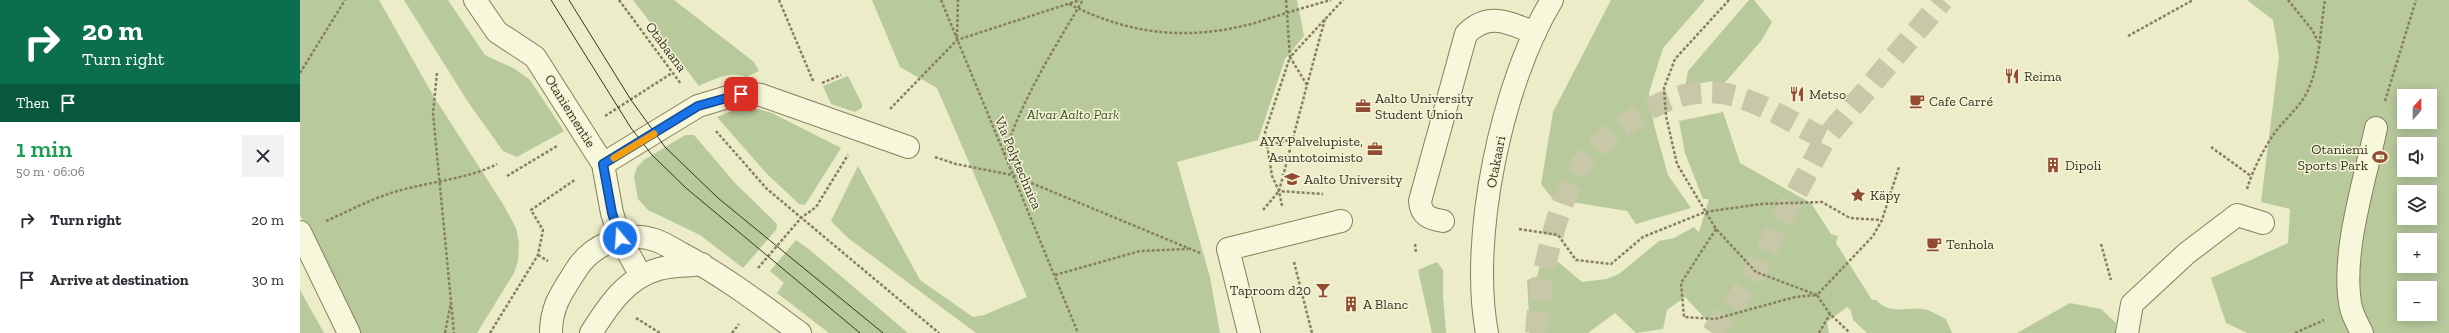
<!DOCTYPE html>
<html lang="en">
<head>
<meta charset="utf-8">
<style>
	body { margin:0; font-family:"Zilla Slab",serif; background:#f2f2f3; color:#2b2b33; height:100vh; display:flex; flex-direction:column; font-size:15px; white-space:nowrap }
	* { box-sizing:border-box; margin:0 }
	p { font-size:13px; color:#7c7c81 }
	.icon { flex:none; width:22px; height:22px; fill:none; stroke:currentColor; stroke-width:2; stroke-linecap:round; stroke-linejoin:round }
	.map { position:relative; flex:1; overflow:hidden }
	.drawer { display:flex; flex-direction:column; background:#fff; width:300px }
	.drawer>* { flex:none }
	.guide { background:#0b6e4f; color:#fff; overflow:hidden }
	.needle { width:26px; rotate:21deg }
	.buttons { position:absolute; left:2097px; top:89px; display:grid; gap:8px }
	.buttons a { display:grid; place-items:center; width:40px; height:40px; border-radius:0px; background:#fff; box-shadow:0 2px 10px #0003; font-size:20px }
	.pin { position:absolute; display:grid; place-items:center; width:34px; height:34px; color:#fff; margin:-17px; border-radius:8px; box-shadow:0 2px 6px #0006 }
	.me { position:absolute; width:44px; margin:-22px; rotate:342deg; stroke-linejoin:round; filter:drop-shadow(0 0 3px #0008) }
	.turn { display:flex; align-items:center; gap:14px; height:84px; padding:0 16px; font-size:18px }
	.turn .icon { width:52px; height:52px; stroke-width:2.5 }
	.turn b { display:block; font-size:28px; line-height:34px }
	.then { display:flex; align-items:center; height:38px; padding:0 16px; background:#0003; gap:8px; font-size:15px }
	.round { display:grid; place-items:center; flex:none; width:42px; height:42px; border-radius:0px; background:#f2f2f3 }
	.head { display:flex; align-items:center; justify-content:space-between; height:68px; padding:0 16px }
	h1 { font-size:24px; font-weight:600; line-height:30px; color:#1e9e55 }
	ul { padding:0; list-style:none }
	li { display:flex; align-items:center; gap:12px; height:60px; padding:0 16px }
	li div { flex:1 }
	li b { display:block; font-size:15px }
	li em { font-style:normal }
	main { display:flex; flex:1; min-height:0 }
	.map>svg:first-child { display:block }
</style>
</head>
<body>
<main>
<section class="drawer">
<div class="guide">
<div class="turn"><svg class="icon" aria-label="right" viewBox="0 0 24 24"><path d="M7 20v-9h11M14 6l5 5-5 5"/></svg><div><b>20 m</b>Turn right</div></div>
<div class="then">Then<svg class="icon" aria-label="arrive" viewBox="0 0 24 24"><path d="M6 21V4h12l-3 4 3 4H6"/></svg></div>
</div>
<div class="head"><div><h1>1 min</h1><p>50 m · 06:06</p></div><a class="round"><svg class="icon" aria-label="close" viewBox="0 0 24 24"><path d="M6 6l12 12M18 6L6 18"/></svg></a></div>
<ul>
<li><svg class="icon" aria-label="right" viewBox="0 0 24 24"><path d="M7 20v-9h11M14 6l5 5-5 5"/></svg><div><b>Turn right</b></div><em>20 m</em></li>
<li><svg class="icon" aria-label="arrive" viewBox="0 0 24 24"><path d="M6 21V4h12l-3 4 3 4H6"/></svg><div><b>Arrive at destination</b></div><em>30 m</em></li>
</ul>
</section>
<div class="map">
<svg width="2149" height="333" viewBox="0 0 2149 333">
	<rect width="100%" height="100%" fill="#ececc8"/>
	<g fill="#b8ca9c" fill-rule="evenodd">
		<polygon points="0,0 79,0 134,97 203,204 216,228 219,243 218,261 214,273 177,333 60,333 0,215"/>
		<polygon points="104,0 148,0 185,55 215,69 230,80 264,131 217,157 203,151 168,102"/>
		<path d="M333,0H374L454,62L459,71L446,77C431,70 413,80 399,86Z"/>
		<polygon points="572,0 997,0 1004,36 985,59 958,140 877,162 910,277 920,333 676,333 548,238 531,221 558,166 620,280 673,317 684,315 727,297 637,88 600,67"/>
		<polygon points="1311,0 1405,0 1363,48 1349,93 1354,125 1368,175 1391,208 1336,224 1327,211 1253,199 1241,184 1253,112"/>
		<polygon points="1449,0 1454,0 1472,22 1461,41 1421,87 1411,81 1385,87 1388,71"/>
		<path d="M1947,0H2149V333H1947L1926,323L1911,278L1988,243L1990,209L1961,202L1979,56L1973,20ZM2104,96H2130V122H2104ZM2104,144H2130V170H2104ZM2104,192H2130V218H2104ZM2104,240H2130V266H2104ZM2104,288H2130V314H2104Z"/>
		<polygon points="548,76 562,104 562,108 555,112 531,104 523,86"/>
		<polygon points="457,109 472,113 541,148 505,205 499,204 466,173 417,117 434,110"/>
		<path d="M1423,112L1440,163L1511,203L1531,234L1538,236L1536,243L1572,300H1576C1591,315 1603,307 1623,309C1630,310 1639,316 1646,319L1652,333H1567L1553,320L1551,311L1547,307L1527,322L1529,333H1415L1412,329L1414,328L1385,297L1367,310L1363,329L1336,333L1315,313L1288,333H1230L1227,280L1237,277L1244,250L1282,282L1306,279L1319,274L1359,241L1374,238L1394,227L1399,232L1409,199H1403L1385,153L1379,121Z"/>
		<polygon points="385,135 394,135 435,183 477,224 476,230 443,268 400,235 348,210 338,199 334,177 337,167 344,160"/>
		<polygon points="496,240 510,250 608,333 529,333 477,293 484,283 470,271"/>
		<polygon points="1137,262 1143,270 1143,295 1146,333 1132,333 1118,270"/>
		<polygon points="0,290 24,333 0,333"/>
		<polygon points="1770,303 1801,309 1816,323 1815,333 1717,333"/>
	</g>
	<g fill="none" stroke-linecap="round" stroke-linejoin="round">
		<g stroke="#c8c7a7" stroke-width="22" stroke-dasharray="22 11" stroke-linecap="butt">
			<path d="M1236,333C1239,283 1256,194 1289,155C1302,140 1321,127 1338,116C1362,100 1391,89 1421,93C1458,99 1492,123 1525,139L1643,0"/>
			<polyline points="1412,333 1447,286 1525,139"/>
		</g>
		<g stroke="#877f5e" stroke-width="24">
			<g id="minor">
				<polyline points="175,0 197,32 235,57 303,164 312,213 320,238 341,276"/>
				<polyline points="303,164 398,106 441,93 461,95 608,147"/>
				<path d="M1143,221C1130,219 1121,216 1120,201L1166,34C1189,11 1209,23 1235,33"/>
				<polyline points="0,232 49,333"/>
				<path d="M251,333C251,306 262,292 276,270C291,245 326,230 355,240C364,243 373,249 382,254C424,276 462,305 500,333"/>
				<path d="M291,333C308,306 326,278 359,269C372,265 388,266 402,264"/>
				<polyline points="949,333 928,249 1041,221"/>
				<path d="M1187,333C1169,238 1202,82 1252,0"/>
				<polyline points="1827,333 1832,304 1887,253 1937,215 1963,223"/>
				<path d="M2062,333C2058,325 2053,316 2051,308C2040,256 2065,180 2076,128"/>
			</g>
		</g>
		<g stroke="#877f5e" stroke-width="2.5" stroke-dasharray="3 2" stroke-linecap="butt">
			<polyline points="319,0 381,84"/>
			<polyline points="479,0 514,83"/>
			<polyline points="641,0 778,333"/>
			<polyline points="986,0 990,57 965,132 972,176 979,191 1023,194"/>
			<polyline points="1429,0 1375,59 1364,88 1366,116 1377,164 1416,229 1456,272 1517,295 1573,236 1582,220 1599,167"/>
			<polyline points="1988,0 2013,31 2018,42"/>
			<path d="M769,4C831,35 887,41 955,23C980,15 1005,7 1031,0"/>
			<polyline points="1828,36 1893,0"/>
			<polyline points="657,37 658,0"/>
			<polyline points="0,73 45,0"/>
			<polyline points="137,73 133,113 154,333"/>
			<polyline points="522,83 541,75"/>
			<polyline points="1007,85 1025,19"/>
			<polyline points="2085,101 2116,0"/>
			<polyline points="590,109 657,40 780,0"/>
			<polyline points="305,116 372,73"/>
			<polyline points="416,131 467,189 639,333"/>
			<polyline points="966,146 993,139"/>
			<polyline points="1911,147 1951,176"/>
			<path d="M704,155C722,99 753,50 783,0"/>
			<polyline points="635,157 656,164 712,175 900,253"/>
			<polyline points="207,176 257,146"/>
			<path d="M1947,189C1953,169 1964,148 1976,131C1987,117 2001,106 2008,90C2020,65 2020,28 2025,0"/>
			<polyline points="982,206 979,191 1007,85 990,57 1043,0"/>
			<polyline points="963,210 979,191"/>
			<path d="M26,221C47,212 67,201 88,194C123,182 167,180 197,164"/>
			<polyline points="1219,229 1258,235 1276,260 1311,264 1343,237 1405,212 1461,204 1522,202 1550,218 1581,220"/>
			<polyline points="1416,229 1381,283 1384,317 1415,319 1495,297 1517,295 1530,314 1550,333"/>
			<polyline points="1115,244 1116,253"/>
			<polyline points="1801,244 1811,280"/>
			<polyline points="238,255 248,261"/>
			<polyline points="994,262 1012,333"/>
			<polyline points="458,268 501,218 516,207 548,155"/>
			<polyline points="755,275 840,251 888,249"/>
			<polyline points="336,318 360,333"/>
			<polyline points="145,333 151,302"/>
			<polyline points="190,333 238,255 243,230 231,210 276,179"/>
			<polyline points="432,333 439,324"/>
			<polyline points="1519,333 1530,314"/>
			<polyline points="1995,333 2024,320"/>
		</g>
		<use href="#minor" stroke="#f7f7db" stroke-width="22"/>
		<g stroke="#393321" stroke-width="1">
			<polyline points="251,0 331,128 352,155 386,188 560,333"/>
			<polyline points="269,0 331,100 365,147 418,198 583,333"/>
		</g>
	</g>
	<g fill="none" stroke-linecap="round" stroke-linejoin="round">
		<g stroke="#114b97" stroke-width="10">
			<polyline id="route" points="320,238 312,213 303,164 398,106 441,94"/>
		</g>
		<use href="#route" stroke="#1a73e8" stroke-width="7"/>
		<polyline stroke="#f59e0b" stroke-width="7" points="314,158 354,134"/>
	</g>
	<defs>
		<g id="restaurant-bare" transform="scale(1.2)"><path d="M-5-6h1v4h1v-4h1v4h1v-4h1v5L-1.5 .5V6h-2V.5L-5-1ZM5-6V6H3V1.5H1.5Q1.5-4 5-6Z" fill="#934b31" stroke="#f4f4d7" stroke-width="2.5" paint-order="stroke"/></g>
		<g id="cafe-bare" transform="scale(1.2)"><path d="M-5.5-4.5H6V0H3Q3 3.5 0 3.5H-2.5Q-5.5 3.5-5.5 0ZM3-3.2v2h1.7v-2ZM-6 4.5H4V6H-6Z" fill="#934b31" stroke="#f4f4d7" stroke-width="2.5" paint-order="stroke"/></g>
		<g id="office-bare" transform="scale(1.2)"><path d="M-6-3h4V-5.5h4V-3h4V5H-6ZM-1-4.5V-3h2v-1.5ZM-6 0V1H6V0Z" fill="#934b31" stroke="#f4f4d7" stroke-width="2.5" paint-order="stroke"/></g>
		<g id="stadium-bare" transform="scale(1.2)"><path d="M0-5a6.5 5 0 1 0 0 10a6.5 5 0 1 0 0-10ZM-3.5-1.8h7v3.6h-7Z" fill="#934b31" stroke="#f4f4d7" stroke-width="2.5" paint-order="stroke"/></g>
		<g id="building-bare" transform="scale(1.2)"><path d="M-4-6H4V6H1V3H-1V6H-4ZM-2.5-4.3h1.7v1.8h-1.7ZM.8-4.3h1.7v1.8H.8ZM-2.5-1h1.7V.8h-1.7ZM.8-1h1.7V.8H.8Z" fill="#934b31" stroke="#f4f4d7" stroke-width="2.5" paint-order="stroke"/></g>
		<g id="university-bare" transform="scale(1.2)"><path d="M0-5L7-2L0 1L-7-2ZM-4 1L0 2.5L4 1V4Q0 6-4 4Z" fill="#934b31" stroke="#f4f4d7" stroke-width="2.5" paint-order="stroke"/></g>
		<g id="sight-bare" transform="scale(1.2)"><path d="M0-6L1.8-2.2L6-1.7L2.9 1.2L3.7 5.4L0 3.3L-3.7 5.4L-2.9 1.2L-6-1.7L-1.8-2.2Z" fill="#934b31" stroke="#f4f4d7" stroke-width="2.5" paint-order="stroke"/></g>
		<g id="bar-bare" transform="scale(1.2)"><path d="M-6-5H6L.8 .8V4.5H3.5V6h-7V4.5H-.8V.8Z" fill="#934b31" stroke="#f4f4d7" stroke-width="2.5" paint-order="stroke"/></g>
	</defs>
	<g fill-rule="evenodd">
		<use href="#restaurant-bare" x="1712" y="76"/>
		<use href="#restaurant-bare" x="1497" y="94"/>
		<use href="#cafe-bare" x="1617" y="101"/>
		<use href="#office-bare" x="1063" y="106"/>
		<use href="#office-bare" x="1075" y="149"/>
		<use href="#stadium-bare" x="2080" y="157"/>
		<use href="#building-bare" x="1753" y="165"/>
		<use href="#university-bare" x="992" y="179"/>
		<use href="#sight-bare" x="1558" y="195"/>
		<use href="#cafe-bare" x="1634" y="244"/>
		<use href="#bar-bare" x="1023" y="290"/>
		<use href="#building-bare" x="1051" y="304"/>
	</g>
	<g text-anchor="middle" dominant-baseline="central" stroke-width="3" stroke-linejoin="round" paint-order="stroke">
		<g font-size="14" fill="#393321" stroke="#f4f4d7">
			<text transform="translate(366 47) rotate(53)">Otabaana</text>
			<text transform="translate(270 111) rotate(58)">Otaniementie</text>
			<text transform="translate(1196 162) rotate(-79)">Otakaari</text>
			<text transform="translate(718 163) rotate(67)">Via Polytechnica</text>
		</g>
		<g font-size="14" fill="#393321" stroke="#f4f4d7" text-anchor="start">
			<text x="1724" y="76">Reima</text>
			<text x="1509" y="94">Metso</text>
			<text x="1075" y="98">Aalto University<tspan x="1075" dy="16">Student Union</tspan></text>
			<text x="1629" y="101">Cafe Carré</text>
			<text x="1063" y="141" text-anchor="end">AYY Palvelupiste,<tspan x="1063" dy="16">Asuntotoimisto</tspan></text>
			<text x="2068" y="149" text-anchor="end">Otaniemi<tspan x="2068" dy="16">Sports Park</tspan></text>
			<text x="1765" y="165">Dipoli</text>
			<text x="1004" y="179">Aalto University</text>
			<text x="1570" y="195">Käpy</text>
			<text x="1646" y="244">Tenhola</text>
			<text x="1011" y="290" text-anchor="end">Taproom d20</text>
			<text x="1063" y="304">A Blanc</text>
		</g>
		<g font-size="14" font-style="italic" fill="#3d5428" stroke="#f4f4d7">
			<text x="773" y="114">Alvar Aalto Park</text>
		</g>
	</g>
</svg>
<div class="buttons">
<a><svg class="needle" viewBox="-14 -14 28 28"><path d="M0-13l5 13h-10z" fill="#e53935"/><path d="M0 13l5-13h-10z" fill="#7c7c81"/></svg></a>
<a><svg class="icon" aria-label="sound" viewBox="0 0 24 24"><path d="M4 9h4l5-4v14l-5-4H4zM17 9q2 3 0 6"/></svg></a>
<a><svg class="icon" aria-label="layers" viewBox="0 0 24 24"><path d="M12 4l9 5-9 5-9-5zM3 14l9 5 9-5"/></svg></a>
<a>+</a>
<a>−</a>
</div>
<div class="pin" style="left:441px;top:94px;background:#d93025"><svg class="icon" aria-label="arrive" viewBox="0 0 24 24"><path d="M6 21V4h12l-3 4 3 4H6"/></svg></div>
<svg class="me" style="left:320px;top:238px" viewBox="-20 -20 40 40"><circle r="17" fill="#1a73e8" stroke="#fff" stroke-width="3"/><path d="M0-11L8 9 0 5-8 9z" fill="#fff"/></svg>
</div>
</main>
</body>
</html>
